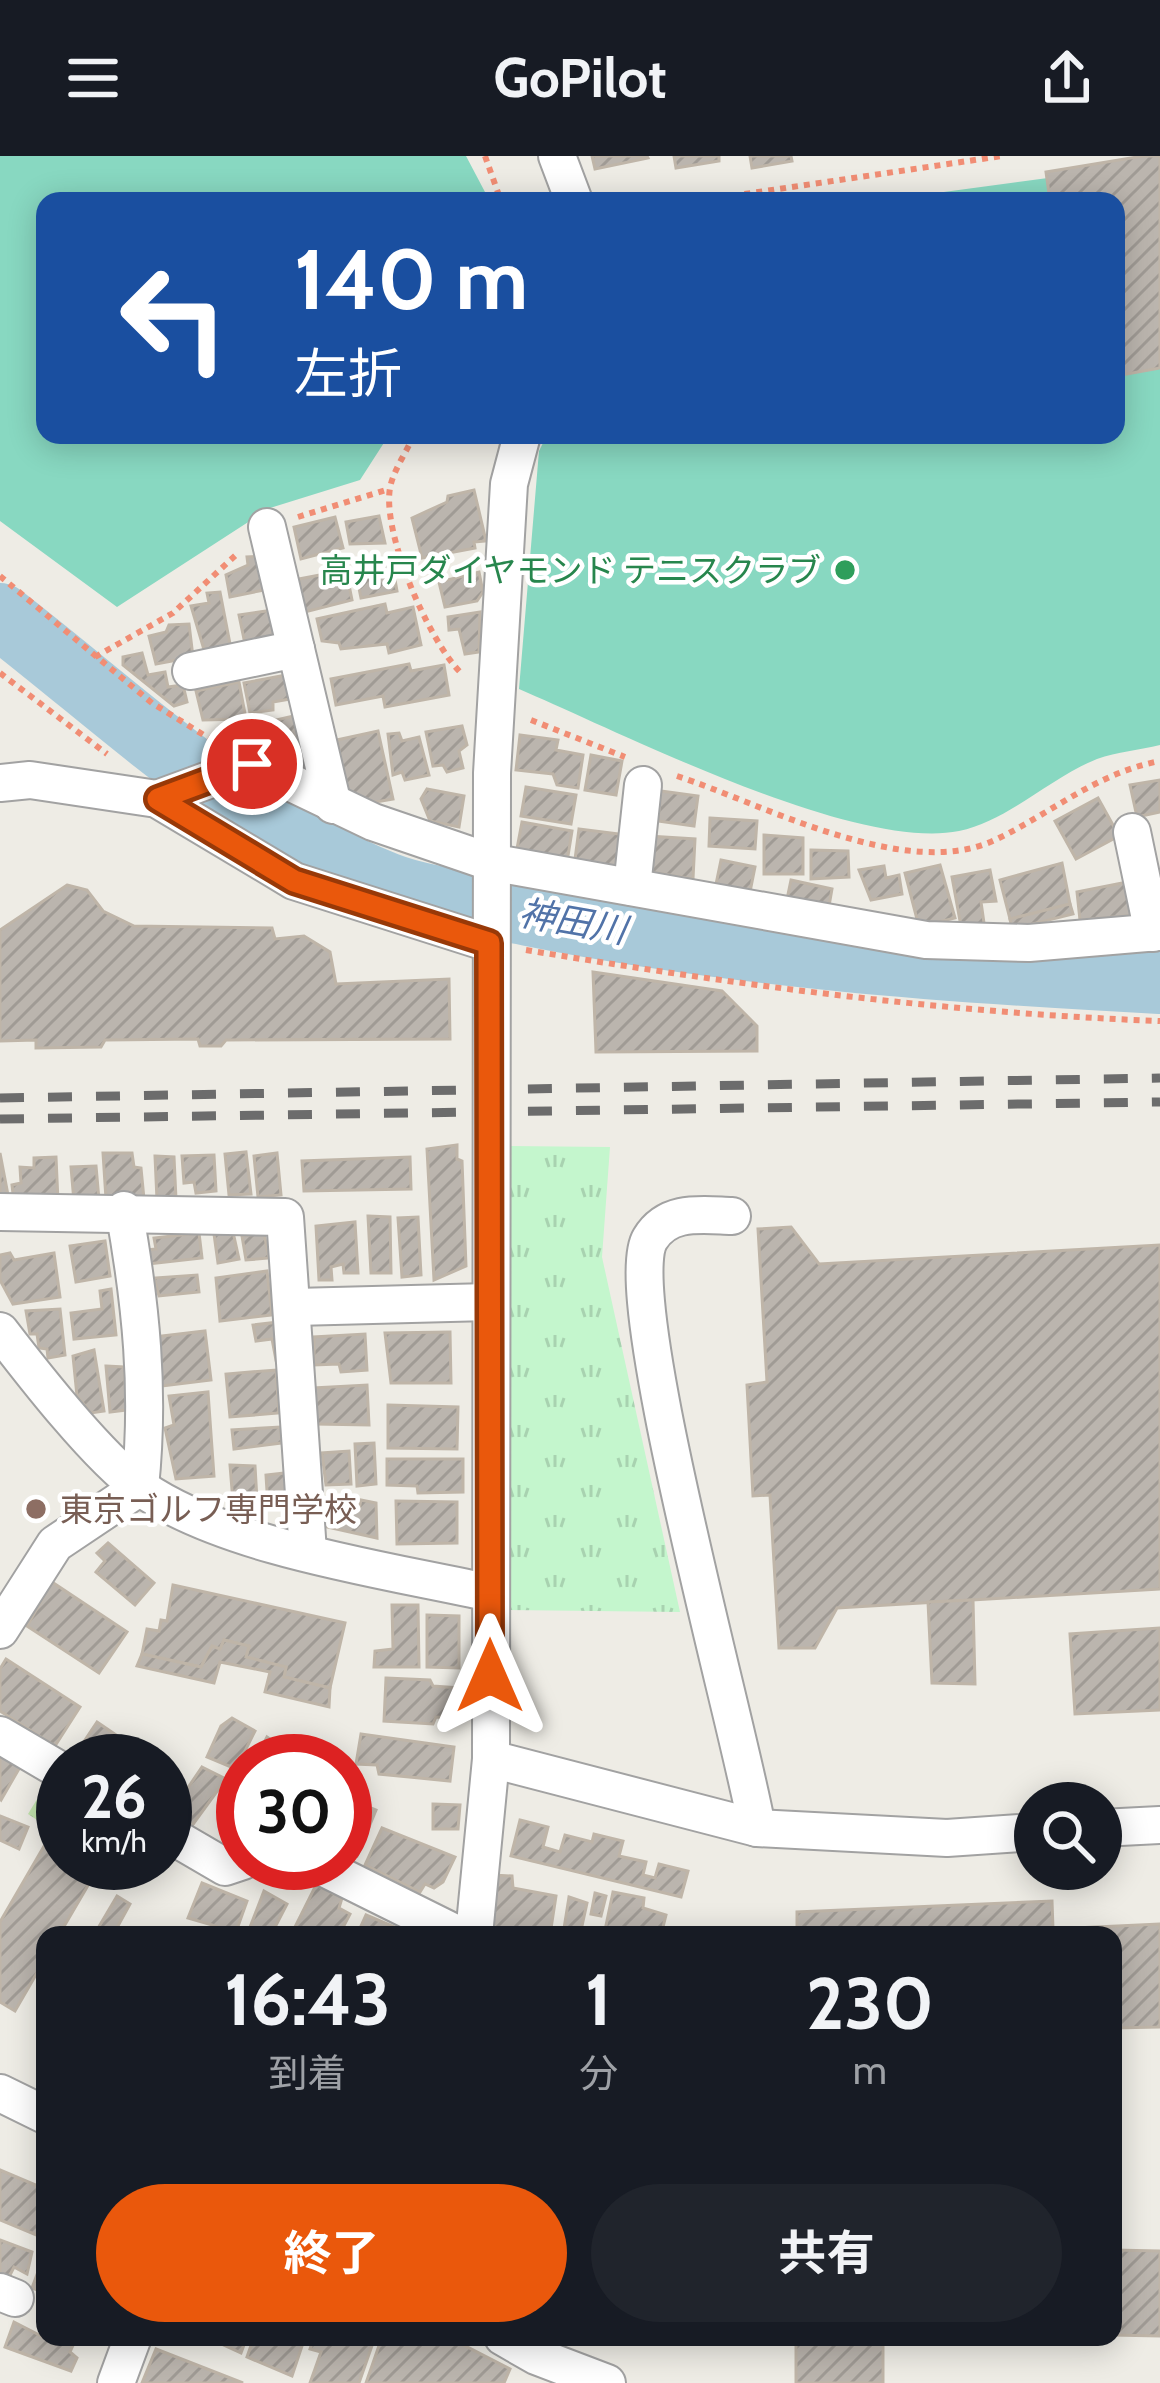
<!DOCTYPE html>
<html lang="ja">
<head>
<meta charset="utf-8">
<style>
	body { margin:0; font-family:Cabin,"Noto Sans JP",sans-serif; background:#20242c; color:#f1f3f6; height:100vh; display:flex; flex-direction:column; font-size:45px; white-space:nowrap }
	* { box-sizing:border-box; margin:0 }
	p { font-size:39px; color:#9ea1a6 }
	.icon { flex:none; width:66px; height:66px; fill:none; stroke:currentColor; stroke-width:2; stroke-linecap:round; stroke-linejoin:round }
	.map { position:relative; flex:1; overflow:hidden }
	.drawer { position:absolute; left:36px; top:1770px; width:1086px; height:420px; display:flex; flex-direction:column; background:#171b24; border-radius:24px; box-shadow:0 6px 30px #0003 }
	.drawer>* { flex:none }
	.banner { position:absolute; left:36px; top:36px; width:1089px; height:252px; border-radius:24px; box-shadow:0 6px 30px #0003; background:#1a4fa0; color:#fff; overflow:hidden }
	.controls { position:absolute; left:1014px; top:1626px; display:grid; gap:24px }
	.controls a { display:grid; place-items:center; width:108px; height:108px; border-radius:50%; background:#171b24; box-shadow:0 6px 30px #0003; font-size:60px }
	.speed { position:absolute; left:36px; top:1578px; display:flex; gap:24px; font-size:60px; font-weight:700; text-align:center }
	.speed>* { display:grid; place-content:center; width:156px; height:156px; border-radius:50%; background:#171b24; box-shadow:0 6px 30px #0003; line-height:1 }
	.speed small { font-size:30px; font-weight:400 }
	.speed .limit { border:18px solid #d22; background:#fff; color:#111 }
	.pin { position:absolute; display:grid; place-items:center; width:102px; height:102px; color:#fff; margin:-51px; border:6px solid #fff; border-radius:50%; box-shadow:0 3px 12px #0007 }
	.me { position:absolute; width:132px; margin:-66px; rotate:0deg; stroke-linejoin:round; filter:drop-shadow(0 0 9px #0008) }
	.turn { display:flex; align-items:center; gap:42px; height:252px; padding:0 60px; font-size:54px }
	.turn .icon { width:156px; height:156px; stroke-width:2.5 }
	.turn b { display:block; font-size:84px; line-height:102px }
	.eta { display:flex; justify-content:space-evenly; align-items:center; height:204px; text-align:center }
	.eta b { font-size:72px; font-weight:700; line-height:84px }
	.primary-button { display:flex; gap:24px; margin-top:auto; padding:24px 60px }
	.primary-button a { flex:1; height:138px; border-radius:72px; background:#ea580c; color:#fff; font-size:48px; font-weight:700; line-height:138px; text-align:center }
	.primary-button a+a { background:#20242c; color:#f1f3f6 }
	header { display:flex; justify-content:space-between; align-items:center; height:156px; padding:0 60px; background:#171b24; font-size:54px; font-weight:700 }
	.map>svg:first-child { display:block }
</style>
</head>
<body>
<header><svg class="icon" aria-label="menu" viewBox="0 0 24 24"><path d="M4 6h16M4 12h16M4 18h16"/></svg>GoPilot<svg class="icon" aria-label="share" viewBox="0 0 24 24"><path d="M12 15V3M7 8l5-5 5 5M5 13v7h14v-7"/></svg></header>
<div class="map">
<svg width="1160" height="2227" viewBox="0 0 1160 2227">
	<defs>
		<pattern id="grass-dots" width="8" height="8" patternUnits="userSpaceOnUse" patternTransform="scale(3)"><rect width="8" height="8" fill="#c3e5ae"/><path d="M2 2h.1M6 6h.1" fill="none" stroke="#a7c495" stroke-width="1.8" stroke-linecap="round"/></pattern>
		<pattern id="park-tufts" width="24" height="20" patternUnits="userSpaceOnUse" patternTransform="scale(3)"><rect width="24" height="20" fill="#c4f6cd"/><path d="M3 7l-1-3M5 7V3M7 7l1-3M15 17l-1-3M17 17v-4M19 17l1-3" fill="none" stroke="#a8d2b0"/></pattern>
		<pattern id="building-hatch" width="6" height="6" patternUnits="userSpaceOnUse" patternTransform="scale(3)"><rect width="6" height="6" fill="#bbb5ae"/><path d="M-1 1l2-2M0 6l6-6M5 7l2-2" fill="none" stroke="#a09b95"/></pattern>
	</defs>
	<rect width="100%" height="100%" fill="#eeece5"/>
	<polygon fill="url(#grass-dots)" points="50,1622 63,1631 63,1681 28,1658"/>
	<polygon fill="url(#park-tufts)" points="511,990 610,991 602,1101 680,1456 507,1454"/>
	<g fill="#88d8c1">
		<polygon points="0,0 466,0 485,36 484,45 45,45 45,279 389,279 360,324 270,352 117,451 0,365"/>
		<path d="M1160,7V589C1140,594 1117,596 1097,603C1051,621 1008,665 959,675C855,696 622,577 519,533L539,295L547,279H1116V45H877Z"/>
	</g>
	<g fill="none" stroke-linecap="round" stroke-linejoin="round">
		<path stroke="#a8c9d9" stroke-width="66" d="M0,460C118,551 247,674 386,729C429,746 483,748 529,757C738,799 948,814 1160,825"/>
	</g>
	<g fill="url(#building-hatch)" stroke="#bfb5a8" stroke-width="3">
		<polygon points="592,0 647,0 648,2 595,13"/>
		<polygon points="674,0 719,0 719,5 676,12"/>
		<polygon points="750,0 791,0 792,5 752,12"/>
		<polygon points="1143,0 1160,0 1160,212 1116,220 1116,45 1050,45 1046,16"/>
		<polygon points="474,334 486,385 474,386 475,392 422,402 412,362 447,346 448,340"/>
		<polygon points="379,360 385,387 350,388 346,366"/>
		<polygon points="335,361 343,392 301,403 294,371"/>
		<polygon points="262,400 269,433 230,441 226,419 248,409 247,401"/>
		<polygon points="391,401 397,435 361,442 354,408"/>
		<polygon points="346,414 352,444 305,456 299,423"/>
		<polygon points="479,416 483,436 477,445 445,451 439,426"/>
		<polygon points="220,436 231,493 205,497 191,450 209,447 207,437"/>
		<polygon points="385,448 387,457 413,451 421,489 389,497 387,488 341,493 339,487 322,485 317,463"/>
		<polygon points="273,454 278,483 245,488 239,459"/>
		<polygon points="480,456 479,496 465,498 459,473 449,474 448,461"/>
		<polygon points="189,468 193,501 156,508 149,480 166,476 169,469"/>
		<polygon points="142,497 148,519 165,516 168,531 183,529 187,546 174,550 123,509 123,501"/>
		<polygon points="409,508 411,515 444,509 449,539 385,551 383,540 336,549 331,523"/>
		<polygon points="286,519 290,543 273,546 273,554 250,557 244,527"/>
		<polygon points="239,526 246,563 203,564 196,535"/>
		<polygon points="302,558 314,613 277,613 268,566"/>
		<polygon points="462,570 467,589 459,595 463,612 447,616 443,609 433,610 426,576"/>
		<polygon points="378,575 393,643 370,647 349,640 337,584"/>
		<polygon points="399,577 402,585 419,581 429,619 405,624 402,616 393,619 388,578"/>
		<polygon points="520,579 558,584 556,594 583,599 578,632 557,629 553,618 516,614"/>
		<polygon points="591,599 622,605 616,639 585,634"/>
		<polygon points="1160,624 1160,656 1137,661 1130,629"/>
		<polygon points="526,631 576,639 571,668 521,660"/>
		<polygon points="427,633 464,640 459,671 430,665 421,643"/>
		<polygon points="661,635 698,640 694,670 658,665"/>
		<polygon points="1098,642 1119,680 1076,703 1055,665"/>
		<polygon points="710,662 757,665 755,693 709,690"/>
		<polygon points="522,666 572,675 567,706 516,698"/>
		<polygon points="579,673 627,679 622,717 574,711"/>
		<polygon points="764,679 803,682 803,718 764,718"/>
		<polygon points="648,680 695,683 693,723 646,715"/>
		<polygon points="811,694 848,695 849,721 811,723"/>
		<polygon points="721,704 755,711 749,741 715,733"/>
		<polygon points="1062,707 1070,748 1010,763 1000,724"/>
		<polygon points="940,709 955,762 919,771 905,717"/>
		<polygon points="884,710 886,722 899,719 902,738 871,744 859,714"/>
		<polygon points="990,714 996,745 981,746 984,767 962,776 952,721"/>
		<polygon points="791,724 832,733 829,750 786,748"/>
		<polygon points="1132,725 1136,759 1080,764 1077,736"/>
		<polygon points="67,729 87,734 103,755 134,770 272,772 275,783 304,780 330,796 336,828 449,823 450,883 226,884 221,890 200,890 198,883 105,884 101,891 36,892 36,884 0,885 0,774"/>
		<polygon points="1070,748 1073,758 1012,773 1010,763"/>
		<polygon points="593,816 722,835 757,870 757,895 596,896"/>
		<polygon points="457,989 457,1003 462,1005 466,1110 434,1124 427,993"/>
		<polygon points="246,996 251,1038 229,1039 225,998"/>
		<polygon points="0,997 8,1039 0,1040"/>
		<polygon points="103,997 132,997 134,1011 141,1012 144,1043 106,1043"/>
		<polygon points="277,997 281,1039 258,1041 254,1000"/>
		<polygon points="214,999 216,1035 196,1037 194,1026 184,1027 182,1000"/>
		<polygon points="155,1000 174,1001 176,1043 157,1044"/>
		<polygon points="56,1001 58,1045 14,1047 12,1029 21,1027 20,1011 34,1012 34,1002"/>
		<polygon points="410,1001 411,1033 304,1035 302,1005"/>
		<polygon points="96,1010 99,1044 74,1046 71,1011"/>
		<polygon points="368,1060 390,1061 391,1117 371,1117"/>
		<polygon points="418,1061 421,1119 402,1121 398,1062"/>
		<polygon points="355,1066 358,1117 344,1117 343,1108 331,1111 332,1124 319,1124 316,1070"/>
		<polygon points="791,1071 819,1108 1160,1089 1160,1433 837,1452 815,1492 779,1492 770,1339 753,1340 747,1229 767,1226 758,1073"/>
		<polygon points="233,1076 239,1103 218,1107 214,1078"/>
		<polygon points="199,1077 202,1102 147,1108 145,1094 156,1093 154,1082"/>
		<polygon points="264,1077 269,1102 246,1104 242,1080"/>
		<polygon points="105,1085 110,1120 76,1126 70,1090"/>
		<polygon points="10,1097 14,1104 54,1097 60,1141 13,1148 0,1124 0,1099"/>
		<polygon points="267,1115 272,1159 220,1165 216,1122"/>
		<polygon points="197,1119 199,1136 159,1140 154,1122"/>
		<polygon points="111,1133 116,1179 74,1183 71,1157 102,1153 100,1135"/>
		<polygon points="60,1153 65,1199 48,1202 47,1193 39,1192 37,1178 30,1178 26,1155"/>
		<polygon points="279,1166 284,1203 276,1204 272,1183 256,1185 253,1169"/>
		<polygon points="205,1175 211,1224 161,1230 153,1181"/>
		<polygon points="450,1176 451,1227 391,1227 385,1177"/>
		<polygon points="365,1178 367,1214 341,1216 339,1208 314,1209 314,1181"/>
		<polygon points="94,1194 104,1255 91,1257 77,1240 73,1200"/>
		<polygon points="106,1210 124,1211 127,1254 110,1256"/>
		<polygon points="276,1214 279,1257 230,1261 226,1218"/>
		<polygon points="367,1229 369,1269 316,1268 314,1232"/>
		<polygon points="208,1236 214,1320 176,1323 165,1272 174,1269 169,1240"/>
		<polygon points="388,1249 458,1251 457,1293 388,1292"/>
		<polygon points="280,1271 282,1287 234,1293 232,1274"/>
		<polygon points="374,1287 376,1328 357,1330 355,1288"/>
		<polygon points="349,1295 351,1328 326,1329 322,1297"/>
		<polygon points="387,1303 463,1303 463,1336 418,1337 417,1330 387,1329"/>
		<polygon points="230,1309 255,1310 257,1344 233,1346"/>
		<polygon points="285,1317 289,1350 268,1351 266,1319"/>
		<polygon points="361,1344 376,1347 377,1382 323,1370 322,1349 359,1353"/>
		<polygon points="396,1345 457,1346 457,1387 397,1388"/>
		<polygon points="108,1387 154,1427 135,1449 96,1416 105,1405 97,1397"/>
		<polygon points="52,1426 127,1476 99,1517 27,1470"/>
		<polygon points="173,1429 345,1467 330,1532 284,1521 286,1511 246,1501 249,1490 224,1484 220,1493 212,1490 201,1511 142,1498 147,1473 159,1475 161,1464 167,1465"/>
		<polygon points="973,1444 975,1528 932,1527 928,1446"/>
		<polygon points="392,1449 418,1449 419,1511 374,1511 375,1495 393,1493"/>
		<polygon points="427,1459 459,1460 459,1512 427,1511"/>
		<polygon points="1160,1472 1160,1554 1075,1558 1070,1478"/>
		<polygon points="224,1484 249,1490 246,1501 286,1511 284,1521 330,1532 329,1551 265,1536 270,1516 220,1506 214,1527 137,1510 142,1498 201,1511 212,1490 220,1493"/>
		<polygon points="6,1503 80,1551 55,1590 0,1555 0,1513"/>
		<polygon points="386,1522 430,1524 433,1530 459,1532 458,1562 436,1561 433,1568 384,1565"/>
		<polygon points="232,1562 255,1575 236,1613 207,1601 221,1570"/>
		<polygon points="97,1566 144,1598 140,1605 91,1605 77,1596"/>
		<polygon points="361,1578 454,1591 450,1625 379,1618 377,1609 356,1608"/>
		<polygon points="267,1581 292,1598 292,1605 255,1604"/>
		<polygon points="0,1600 20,1611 1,1644 0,1643"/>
		<polygon points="202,1611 226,1623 186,1678 166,1664"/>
		<polygon points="345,1641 376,1654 357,1700 345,1695"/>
		<polygon points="433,1648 460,1649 458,1673 433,1673"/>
		<polygon points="0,1660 28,1671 19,1693 0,1684"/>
		<polygon points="520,1664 548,1671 543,1691 560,1696 565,1679 592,1686 594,1678 623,1685 619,1700 646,1706 643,1719 655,1722 659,1708 688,1715 681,1741 511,1700"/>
		<polygon points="382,1672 455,1701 443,1726 434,1732 425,1728 420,1736 365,1709"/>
		<polygon points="47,1685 63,1694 63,1707 85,1707 97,1714 59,1779 45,1779 45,1803 15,1855 0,1846 0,1766"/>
		<polygon points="493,1719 512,1720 513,1732 556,1740 550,1779 489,1777"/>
		<polygon points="202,1727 247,1745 236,1776 188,1762"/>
		<polygon points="316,1729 342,1742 339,1752 350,1758 339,1779 291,1779"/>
		<polygon points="264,1735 287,1748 271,1779 247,1779"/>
		<polygon points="613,1736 644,1742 643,1752 666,1759 661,1779 604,1779"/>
		<polygon points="595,1737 606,1740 601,1760 591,1758"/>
		<polygon points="117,1740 130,1748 113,1779 94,1779"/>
		<polygon points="569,1741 587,1747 580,1779 563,1779"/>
		<polygon points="1052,1745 1053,1773 1160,1768 1160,1871 1113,1872 1113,1779 797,1779 797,1756"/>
		<polygon points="366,1759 413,1779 357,1779"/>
		<polygon points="0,2014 45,2033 39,2080 0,2064"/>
		<polygon points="0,2084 32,2096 27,2118 14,2111 6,2127 0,2124"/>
		<polygon points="1113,2094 1160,2095 1160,2180 1113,2179"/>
		<polygon points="42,2105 45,2106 45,2137 32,2132"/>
		<polygon points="14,2166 51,2185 75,2185 70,2196 77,2202 71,2215 5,2191"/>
		<polygon points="206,2181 247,2181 241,2197"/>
		<polygon points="254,2181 305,2181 292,2220 247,2201"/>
		<polygon points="314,2181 375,2181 359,2227 310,2227 321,2196 310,2193"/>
		<polygon points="382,2181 448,2181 510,2213 504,2227 366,2227"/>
		<rect x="796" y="2181" width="87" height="46"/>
		<polygon points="156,2193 243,2227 142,2227"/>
	</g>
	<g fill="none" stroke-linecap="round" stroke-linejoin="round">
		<g stroke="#a2a2a2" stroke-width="40">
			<g id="minor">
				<polyline points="557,0 574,45"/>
				<polyline points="267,371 333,649"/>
				<polyline points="191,515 296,493"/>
				<polyline points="0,627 30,624 157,643 294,725 489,787"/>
				<polyline points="157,643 252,608 373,666 490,706 926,784 1029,787 1160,776"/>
				<polyline points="1132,676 1153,777"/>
				<polyline points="632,731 643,629"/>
				<polyline points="0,1056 285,1061 308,1396"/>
				<path d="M732,1060C702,1059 668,1053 650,1083C617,1136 742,1581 757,1672"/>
				<polyline points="295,1151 489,1146"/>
				<path d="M0,1175C33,1218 98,1302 141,1332C227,1392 387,1414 490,1437"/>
				<path d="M0,1474L55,1388L140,1331C150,1236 141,1148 124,1054"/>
				<polyline points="0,1579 63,1616"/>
				<polyline points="491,1603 757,1672 947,1682 1035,1676"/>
				<polyline points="1101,1672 1160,1669"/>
				<polyline points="165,1676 225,1711 243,1705"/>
				<polyline points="314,1707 459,1779"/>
				<polyline points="474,1779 491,1603 492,617 509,328 522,279"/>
				<polyline points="0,1937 45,1959"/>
				<polyline points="0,2136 15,2142"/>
				<polyline points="503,2181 536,2200 607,2227"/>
				<polyline points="116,2227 133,2181"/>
			</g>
		</g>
		<g stroke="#f18d74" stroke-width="6" stroke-dasharray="6 6" stroke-linecap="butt">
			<polyline points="485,0 501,45"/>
			<polyline points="697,45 1002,0"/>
			<path d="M414,279C407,295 393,315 390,332C382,378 429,485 461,517"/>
			<polyline points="298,361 389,333"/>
			<polyline points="0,420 152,547 215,586"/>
			<polyline points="95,501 173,457 237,398"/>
			<polyline points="0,517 107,598"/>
			<polyline points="531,564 625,601"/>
			<path d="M677,620C763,648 906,726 995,684C1052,657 1096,617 1160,605"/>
			<path d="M526,794C737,829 946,857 1160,865"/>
		</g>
		<use href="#minor" stroke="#fff" stroke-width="36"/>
		<g stroke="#6c6c6c" stroke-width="9" stroke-dasharray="24 24" stroke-linecap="butt">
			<polyline points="0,942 1160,922"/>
			<polyline points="0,963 1160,946"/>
		</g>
	</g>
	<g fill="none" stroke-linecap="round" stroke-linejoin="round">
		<g stroke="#983908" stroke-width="30">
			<polyline id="route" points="252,608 158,643 294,725 489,787 490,1520"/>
		</g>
		<use href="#route" stroke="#ea580c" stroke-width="21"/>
	</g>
	<circle fill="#2e9e5b" stroke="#fff" stroke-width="4.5" cx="845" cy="414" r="12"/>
	<circle fill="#8d6e63" stroke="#fff" stroke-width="4.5" cx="36" cy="1353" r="12"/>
	<g text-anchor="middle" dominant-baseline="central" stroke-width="9" stroke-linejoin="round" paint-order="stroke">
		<g font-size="33" fill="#27864d" stroke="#fff" text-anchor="end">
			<text x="821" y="414">高井戸ダイヤモンド テニスクラブ</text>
		</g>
		<g font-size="33" fill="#785e54" stroke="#fff" text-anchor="start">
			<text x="60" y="1353">東京ゴルフ専門学校</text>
		</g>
		<g font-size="36" font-style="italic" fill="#5173a8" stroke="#fff">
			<text transform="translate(573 765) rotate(10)">神田川</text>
		</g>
	</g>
</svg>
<div class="controls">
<a><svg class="icon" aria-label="search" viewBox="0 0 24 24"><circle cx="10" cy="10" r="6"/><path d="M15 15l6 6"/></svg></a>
</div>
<div class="speed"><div>26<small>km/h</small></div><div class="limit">30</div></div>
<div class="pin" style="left:252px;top:608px;background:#d93025"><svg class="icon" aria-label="arrive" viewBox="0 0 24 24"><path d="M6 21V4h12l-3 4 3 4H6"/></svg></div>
<svg class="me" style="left:490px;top:1520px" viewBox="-20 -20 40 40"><path d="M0-17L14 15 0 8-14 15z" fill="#ea580c" stroke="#fff" stroke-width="4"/></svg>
<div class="banner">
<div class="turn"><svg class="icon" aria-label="left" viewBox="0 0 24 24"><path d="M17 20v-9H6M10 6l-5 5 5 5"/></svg><div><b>140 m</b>左折</div></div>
</div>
<section class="drawer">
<div class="eta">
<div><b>16:43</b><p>到着</p></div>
<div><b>1</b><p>分</p></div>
<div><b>230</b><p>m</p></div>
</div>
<div class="primary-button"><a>終了</a><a>共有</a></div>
</section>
</div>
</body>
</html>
